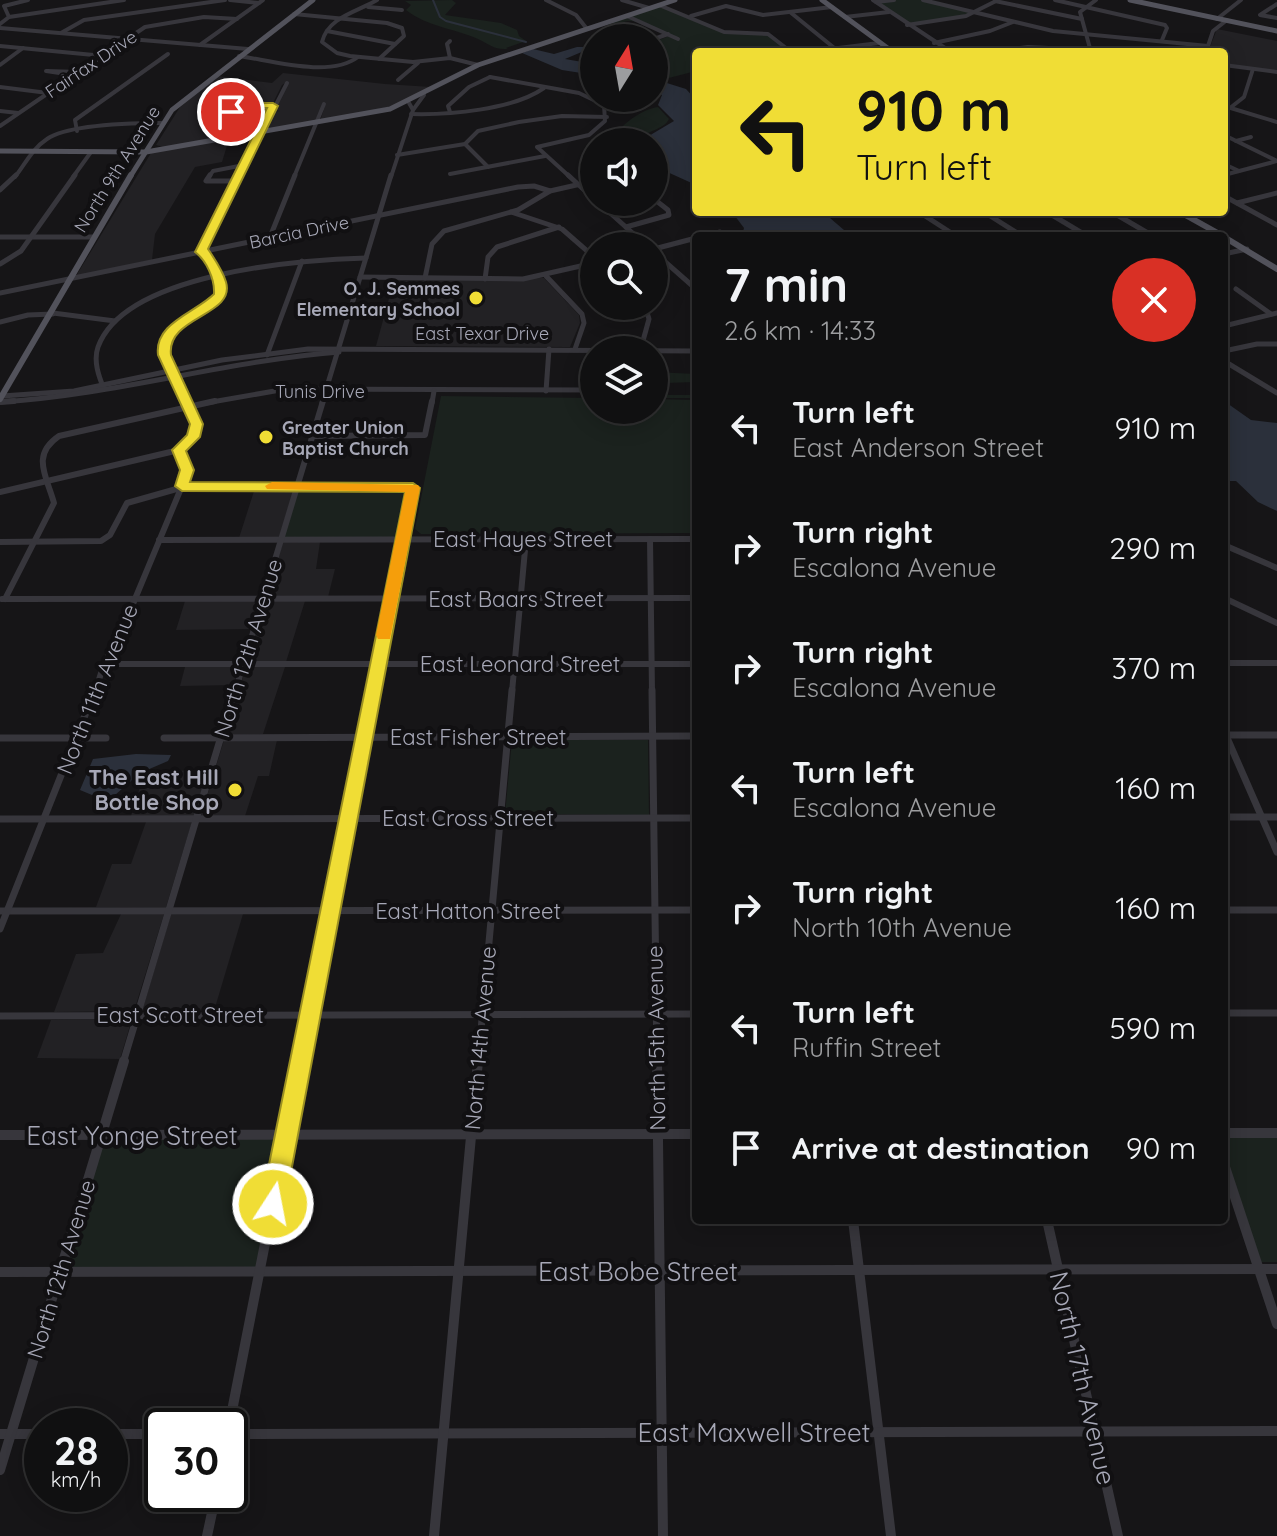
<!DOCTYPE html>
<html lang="en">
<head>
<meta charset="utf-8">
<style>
	body { margin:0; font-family:Quicksand,sans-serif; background:#1e1e1f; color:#f1f3f6; height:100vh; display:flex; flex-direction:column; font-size:30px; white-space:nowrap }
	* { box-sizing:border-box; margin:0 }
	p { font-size:26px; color:#9c9d9f }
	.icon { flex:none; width:44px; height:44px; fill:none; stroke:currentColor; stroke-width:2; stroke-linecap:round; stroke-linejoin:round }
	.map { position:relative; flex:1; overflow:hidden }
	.sheet { position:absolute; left:692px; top:232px; width:536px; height:992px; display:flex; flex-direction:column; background:#101011; border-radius:8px; box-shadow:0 4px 20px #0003,0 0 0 2px #303031 }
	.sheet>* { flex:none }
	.banner { position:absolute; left:692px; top:48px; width:536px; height:168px; border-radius:8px; box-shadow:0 4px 20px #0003,0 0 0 2px #303031; background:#f0dd35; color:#111; overflow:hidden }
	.needle { width:52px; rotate:11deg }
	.fabs { position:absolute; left:580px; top:24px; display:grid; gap:16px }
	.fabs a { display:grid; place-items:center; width:88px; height:88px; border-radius:50%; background:#101011; box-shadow:0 4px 20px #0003,0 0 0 2px #303031; font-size:40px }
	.speed { position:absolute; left:24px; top:1408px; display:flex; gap:16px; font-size:40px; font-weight:700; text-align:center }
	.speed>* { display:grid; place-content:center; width:104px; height:104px; border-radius:50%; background:#101011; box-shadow:0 4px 20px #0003,0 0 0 2px #303031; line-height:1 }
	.speed small { font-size:20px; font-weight:400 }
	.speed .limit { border:4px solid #111; border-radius:12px; background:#fff; color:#111 }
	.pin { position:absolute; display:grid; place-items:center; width:68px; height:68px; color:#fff; margin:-34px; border:4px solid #fff; border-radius:50%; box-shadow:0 2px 8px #0007 }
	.me { position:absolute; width:88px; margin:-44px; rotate:11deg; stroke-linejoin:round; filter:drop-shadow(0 0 6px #0008) }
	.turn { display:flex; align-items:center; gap:28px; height:168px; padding:0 32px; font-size:36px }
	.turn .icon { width:104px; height:104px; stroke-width:2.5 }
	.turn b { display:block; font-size:56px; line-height:68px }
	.round { display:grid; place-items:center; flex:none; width:84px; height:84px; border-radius:42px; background:#1e1e1f }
	.overview { display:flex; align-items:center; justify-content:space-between; height:136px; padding:0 32px }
	h1 { font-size:48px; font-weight:700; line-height:60px }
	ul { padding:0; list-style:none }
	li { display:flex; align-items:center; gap:24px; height:120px; padding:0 32px }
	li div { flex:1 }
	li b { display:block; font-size:30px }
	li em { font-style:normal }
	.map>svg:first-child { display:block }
</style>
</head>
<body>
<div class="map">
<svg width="1277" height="1536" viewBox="0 0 1277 1536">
	<rect width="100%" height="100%" fill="#161517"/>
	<g fill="#222124">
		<polygon points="1217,29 1277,41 1277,71 1224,64 1224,52 1208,52"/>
		<polygon points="283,73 385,84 431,87 408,103 320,121 326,103 316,122 263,131 272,112 280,111 273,110 287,82 282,85 272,105 249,105 248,99 247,109 271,106 259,132 163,147 156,145 180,107 218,76 272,83"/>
		<polygon points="229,139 222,162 195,167 155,234 152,260 76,276 151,153"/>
		<polygon points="544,278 579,315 580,323 570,347 376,346 394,280"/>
		<polygon points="255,488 294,488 279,538 239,538"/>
		<polygon points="283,542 320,542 316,569 335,569 328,597 267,597"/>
		<polygon points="185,601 259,601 251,629 176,630"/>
		<polygon points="265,601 305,601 286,662 247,662"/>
		<polygon points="185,667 239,667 234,685 180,686"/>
		<polygon points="246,667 285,667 263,734 225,735"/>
		<polygon points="224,740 277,740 269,776 258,776 245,816 201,816"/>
		<polygon points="208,769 194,816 131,816 141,784 160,772"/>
		<polygon points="146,822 192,822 166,907 96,907 112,864 131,864"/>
		<polygon points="121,914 164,914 134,1011 54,1012 76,954 103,953"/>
		<polygon points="171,914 243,914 214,1011 142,1011"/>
		<polygon points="132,1019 120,1059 37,1058 51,1020"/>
	</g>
	<g fill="#1b221e">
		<path d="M452,0L456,3L445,15L501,23L517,30L519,36L526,41L506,48L508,49C494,50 489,44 478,39C453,28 428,27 406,10L411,5L405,1Z"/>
		<polygon points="894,0 923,0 974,13 907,25 876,2"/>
		<path d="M659,5L718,30L768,34L785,47L765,52H696V71L661,80L654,79V42L669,36C654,29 637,16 621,23L623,27L604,24Z"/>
		<path d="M658,107L669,119C663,131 646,129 639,142L613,140C618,126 642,109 658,107Z"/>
		<polygon points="654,372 696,374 696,382 666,383 668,395 691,395 696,387 696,398 654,398"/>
		<polygon points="441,396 594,398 594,410 654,410 654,399 696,400 696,533 421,534 415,529"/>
		<polygon points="297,486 413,488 403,540 281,540"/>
		<polygon points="512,740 648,740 649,815 505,814"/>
		<polygon points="101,1135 286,1135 259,1272 60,1272"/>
		<polygon points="1224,1138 1277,1138 1277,1262 1261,1262 1224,1152"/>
	</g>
	<g fill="#2b303b">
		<polygon points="577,47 594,47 594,51 584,51 565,59 594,64 594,75 562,70 522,53 533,49 554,54"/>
		<polygon points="654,79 686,89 696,100 696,185 654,166 654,142 642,140 674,121 658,105 662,95 654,90"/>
		<polygon points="732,212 823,212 851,236 742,236 744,228"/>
		<polygon points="1224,401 1251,420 1277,423 1277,511 1258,502 1236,481 1224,481"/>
		<polygon points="136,754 171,755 168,761 140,773 115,795 92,795 80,790 93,759"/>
	</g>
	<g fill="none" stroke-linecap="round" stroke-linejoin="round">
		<polyline stroke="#2b303b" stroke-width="2" points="433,0 440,17 446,21 526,42"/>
		<g stroke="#37363c" stroke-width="4">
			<polyline points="230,0 259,3"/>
			<path d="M377,0C357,12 328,17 322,42L337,53L350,56L413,62L450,58L478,65"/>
			<polyline points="546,0 576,15 587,29"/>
			<polyline points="622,0 649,8"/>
			<polyline points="873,0 951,52"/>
			<polyline points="923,0 1053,31 1208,46"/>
			<polyline points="1055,0 1165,25 1167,28 1162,40"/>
			<polyline points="995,1 1082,19"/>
			<polyline points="876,2 894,0"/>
			<polyline points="1277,4 1260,15 1277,18"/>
			<polyline points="659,5 724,32 768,34 786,48"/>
			<polyline points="368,7 402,10"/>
			<polyline points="790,12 838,51"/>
			<polyline points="294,14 387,23 402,28 404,36 379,59"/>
			<polyline points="627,16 678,39"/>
			<polyline points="691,16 726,6 763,15 832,7"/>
			<polyline points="9,17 124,0"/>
			<polyline points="845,17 889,12"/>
			<polyline points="1217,19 1241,0"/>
			<polyline points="0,24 9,17 4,6 28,0"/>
			<polyline points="907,25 966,16 998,0"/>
			<polyline points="0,28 248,49"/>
			<polyline points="327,31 395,44"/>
			<polyline points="61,33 84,20 225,0"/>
			<polyline points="654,39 668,34"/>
			<polyline points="450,41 447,44 450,58"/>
			<polyline points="934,43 990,31 1013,22"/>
			<polyline points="200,45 263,0"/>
			<polyline points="0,46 104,56"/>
			<polyline points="765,52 786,48 822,50 879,43"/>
			<polyline points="987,52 1028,47 1133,52"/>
			<polyline points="1091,52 1080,12 1096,0"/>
			<polyline points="1206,52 1213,31 1227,20"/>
			<path d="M239,56C273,61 330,78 358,57"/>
			<polyline points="0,65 23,48"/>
			<polyline points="1224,65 1277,72"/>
			<polyline points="73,75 46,71 79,72"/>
			<polyline points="490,77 579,93 604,105 605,121 589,135 537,147 570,177"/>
			<polyline points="398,80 418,63"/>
			<polyline points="0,87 48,93"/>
			<polyline points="247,105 273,106"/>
			<polyline points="1224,106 1277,122"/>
			<polyline points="1230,108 1244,97 1253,69"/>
			<polyline points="413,110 424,95"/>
			<polyline points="0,111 18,113"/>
			<polyline points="450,112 448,106 469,87 490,77"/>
			<polyline points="228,113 245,109 247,100"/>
			<path d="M411,114C448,115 513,110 544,88"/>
			<polyline points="0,126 145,27 204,17 237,19"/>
			<polyline points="77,131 75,120 168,54"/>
			<polyline points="1224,135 1277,161"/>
			<polyline points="1236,141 1251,137"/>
			<polyline points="465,144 488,167"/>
			<polyline points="397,155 465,144 478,131 519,122 562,116 607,117"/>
			<polyline points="1224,164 1239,171"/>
			<polyline points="450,174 545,156"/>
			<polyline points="1224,175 1277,161"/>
			<path d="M15,177C25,164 33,148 47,139C69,124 137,123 164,123"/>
			<polyline points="73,177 91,152"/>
			<polyline points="209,177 213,171 244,165"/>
			<polyline points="239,177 287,83"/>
			<polyline points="294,177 324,104"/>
			<polyline points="391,177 413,110 409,103"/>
		</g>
		<g stroke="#37363c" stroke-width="5">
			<polyline points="210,175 206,181 236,181"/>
			<polyline points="568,175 594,199"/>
			<polyline points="0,190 16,175"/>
			<polyline points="1224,196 1277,225"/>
			<polyline points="598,202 647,246"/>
			<polyline points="1237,203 1277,193"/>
			<polyline points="511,212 562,229 594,257"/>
			<polyline points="919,212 956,236"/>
			<polyline points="984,212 1022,236"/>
			<polyline points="1047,212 1087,236"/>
			<polyline points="1112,212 1153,236"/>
			<polyline points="626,227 669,215 668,210 654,199"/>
			<polyline points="706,236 720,232"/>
			<polyline points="0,237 93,237"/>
			<polyline points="270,237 295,175"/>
			<polyline points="654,249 696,238"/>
			<polyline points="201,251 240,175"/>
			<polyline points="654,252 696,289"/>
			<polyline points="1224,254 1247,249"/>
			<polyline points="0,264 21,251 75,175"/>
			<polyline points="546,276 582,314 584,323 575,349"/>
			<polyline points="360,277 523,279 594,263"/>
			<polyline points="425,278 432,244 444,231 518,210 550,191 594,181"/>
			<polyline points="485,279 488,257 497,247 559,227"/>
			<polyline points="1236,289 1271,314"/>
			<polyline points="0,293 518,187 534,186 550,191"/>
			<polyline points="53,313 115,321"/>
			<polyline points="0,322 28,315 53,314"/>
			<polyline points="1224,326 1277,313"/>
			<polyline points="641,348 649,319 645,306"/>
			<polyline points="1224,351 1257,344 1277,344"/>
			<polyline points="267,355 302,261"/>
			<polyline points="1224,361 1277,393"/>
			<path d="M104,389C99,377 93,361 98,347C125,273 298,260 366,258"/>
			<polyline points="546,391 549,349"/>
			<polyline points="2,396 74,391 222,360 308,349 696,351"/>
			<path d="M0,402C115,395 225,361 339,352"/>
			<path d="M187,403C180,388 166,368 165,351C163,312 226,316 222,284C220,273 210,261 204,251"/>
			<polyline points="206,403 286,389 594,390"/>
			<polyline points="322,403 391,175"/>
			<polyline points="432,403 434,391"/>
		</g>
		<g stroke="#37363c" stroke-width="6">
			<polyline points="0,402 14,401"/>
			<polyline points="313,436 425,435 432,401"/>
			<polyline points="182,486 413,488 373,692"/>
			<path d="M0,492L179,450C198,432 196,424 186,401"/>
			<polyline points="650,539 652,692"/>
			<polyline points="159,540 696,539"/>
			<polyline points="0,542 101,541 110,535 127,503 180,488"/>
			<polyline points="1224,545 1277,568"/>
			<polyline points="1224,598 1277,623"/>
			<polyline points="2,599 696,598"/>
			<path d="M5,599L54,503C46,475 31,455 59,436L215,401"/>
			<polyline points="1224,663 1277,663"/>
			<polyline points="104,664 696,664"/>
			<polyline points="95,692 104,664 125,623 182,486 187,470 179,450"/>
			<polyline points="235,692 323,401"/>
			<polyline points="512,692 526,539"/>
		</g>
		<g stroke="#37363c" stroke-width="7">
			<polyline points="652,690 657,1063"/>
			<polyline points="1224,731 1277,852"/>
			<polyline points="1224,735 1277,735"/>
			<polyline points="0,738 106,738"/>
			<polyline points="164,738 696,736"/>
			<polyline points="1224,817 1277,817"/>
			<polyline points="0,819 696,818"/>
			<polyline points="1224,910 1277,910"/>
			<polyline points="0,911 696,910"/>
			<polyline points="0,929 95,690"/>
			<polyline points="1224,1013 1277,1013"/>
			<polyline points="0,1016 696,1014"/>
			<polyline points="123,1063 235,690"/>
			<polyline points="300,1063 373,690"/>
			<polyline points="478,1063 512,690"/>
		</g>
		<g stroke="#37363c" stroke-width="10">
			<polyline points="657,1061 663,1536"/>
			<polyline points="1224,1133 1277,1133"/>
			<polyline points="0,1135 696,1134"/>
			<polyline points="1224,1164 1277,1324"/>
			<polyline points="853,1220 891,1536"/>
			<polyline points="1047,1220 1118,1536"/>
			<polyline points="0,1272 1277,1269"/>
			<polyline points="229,1426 301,1061"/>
			<polyline points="0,1434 42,1434"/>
			<polyline points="110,1434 162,1434"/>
			<polyline points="230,1434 1277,1431"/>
			<polyline points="0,1470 124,1061"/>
			<polyline points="207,1536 216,1494"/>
			<polyline points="434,1536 478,1061"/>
		</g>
		<g stroke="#52525b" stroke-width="5">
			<polyline points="822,0 893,52"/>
			<polyline points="1130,0 1277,31"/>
			<polyline points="0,151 146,152 390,109 478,65 675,0"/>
			<polyline points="130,177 172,110 313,0"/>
		</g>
		<g stroke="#52525b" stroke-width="6">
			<polyline points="1180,212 1223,236"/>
			<polyline points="1224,237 1277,269"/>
			<polyline points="0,399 131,175"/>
		</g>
	</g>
	<path fill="#f0dd35" stroke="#9c9022" stroke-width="2" d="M243,103H273L278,106L208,249C214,258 223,271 226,282C236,316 166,316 171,355L203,424L200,437L186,451L194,470L190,482L413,483L420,488L285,1204L281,1212L273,1215L264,1212L261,1204L405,492L182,491L175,486L180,470L172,450L187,435L190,424L158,355C154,323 195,313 214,294C215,279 206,260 195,252L267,108H249L231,114L226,112Z"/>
	<polygon fill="#f59e0b" points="272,482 418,485 420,488 390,639 378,639 376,635 405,492 267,489 265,486"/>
	<g fill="#f0dd35" stroke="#111012" stroke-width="3">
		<circle cx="476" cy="298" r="8"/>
		<circle cx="266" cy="437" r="8"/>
		<circle cx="235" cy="790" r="8"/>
	</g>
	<g text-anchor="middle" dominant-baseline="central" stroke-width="8" stroke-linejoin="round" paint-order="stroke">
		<g font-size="18" fill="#a7a8b7" stroke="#111012">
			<text transform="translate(91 64) rotate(-34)">Fairfax Drive</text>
			<text transform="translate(117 169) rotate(-58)">North 9th Avenue</text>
			<text transform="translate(299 232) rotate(-12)">Barcia Drive</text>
			<text x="482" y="333">East Texar Drive</text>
			<text x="320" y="391">Tunis Drive</text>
		</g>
		<g font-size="18" font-weight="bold" fill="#a7a8b7" stroke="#111012" text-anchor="end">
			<text x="460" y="288">O. J. Semmes<tspan x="460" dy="21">Elementary School</tspan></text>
			<text x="282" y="427" text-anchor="start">Greater Union<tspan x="282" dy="21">Baptist Church</tspan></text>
		</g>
		<g font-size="22" fill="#a7a8b7" stroke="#111012">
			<text x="523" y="539">East Hayes Street</text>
			<text x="516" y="599">East Baars Street</text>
			<text transform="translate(248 648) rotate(-73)">North 12th Avenue</text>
			<text x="520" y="664">East Leonard Street</text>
			<text transform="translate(97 689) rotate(-68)">North 11th Avenue</text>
			<text x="478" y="737">East Fisher Street</text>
			<text x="468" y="818">East Cross Street</text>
			<text x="468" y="911">East Hatton Street</text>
			<text x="180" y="1015">East Scott Street</text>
			<text transform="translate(480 1038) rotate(-85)">North 14th Avenue</text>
			<text transform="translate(656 1038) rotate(-91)">North 15th Avenue</text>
			<text transform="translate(61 1269) rotate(-73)">North 12th Avenue</text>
		</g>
		<g font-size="22" font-weight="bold" fill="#a7a8b7" stroke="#111012" text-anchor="end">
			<text x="219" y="777">The East Hill<tspan x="219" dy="25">Bottle Shop</tspan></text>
		</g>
		<g font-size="26" fill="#a7a8b7" stroke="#111012">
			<text x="132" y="1135">East Yonge Street</text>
			<text x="638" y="1271">East Bobe Street</text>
			<text transform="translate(1083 1378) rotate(77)">North 17th Avenue</text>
			<text x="754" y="1432">East Maxwell Street</text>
		</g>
	</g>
</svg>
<div class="fabs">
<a><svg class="needle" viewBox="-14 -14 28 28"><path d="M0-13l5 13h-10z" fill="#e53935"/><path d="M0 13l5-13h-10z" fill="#9c9d9f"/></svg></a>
<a><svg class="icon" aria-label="sound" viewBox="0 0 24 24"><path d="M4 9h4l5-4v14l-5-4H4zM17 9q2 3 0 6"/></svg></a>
<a><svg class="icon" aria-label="search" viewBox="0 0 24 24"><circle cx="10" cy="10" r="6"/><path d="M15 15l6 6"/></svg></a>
<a><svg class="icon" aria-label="layers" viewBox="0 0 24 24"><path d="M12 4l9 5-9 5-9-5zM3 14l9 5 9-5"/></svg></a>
</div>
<div class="speed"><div>28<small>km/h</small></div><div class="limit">30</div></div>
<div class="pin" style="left:231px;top:112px;background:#d93025"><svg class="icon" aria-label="arrive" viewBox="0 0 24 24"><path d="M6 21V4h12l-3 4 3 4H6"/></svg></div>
<svg class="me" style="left:273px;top:1204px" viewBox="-20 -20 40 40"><circle r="17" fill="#f0dd35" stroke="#fff" stroke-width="3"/><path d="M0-11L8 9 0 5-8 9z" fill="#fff"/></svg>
<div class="banner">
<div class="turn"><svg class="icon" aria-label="left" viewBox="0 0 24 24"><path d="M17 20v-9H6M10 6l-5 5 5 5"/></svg><div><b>910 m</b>Turn left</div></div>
</div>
<section class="sheet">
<div class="overview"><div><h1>7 min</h1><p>2.6 km · 14:33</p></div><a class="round" style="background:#d93025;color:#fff"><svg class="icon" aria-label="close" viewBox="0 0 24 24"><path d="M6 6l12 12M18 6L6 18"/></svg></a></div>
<ul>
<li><svg class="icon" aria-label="left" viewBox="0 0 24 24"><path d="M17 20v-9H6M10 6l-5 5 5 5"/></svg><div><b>Turn left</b><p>East Anderson Street</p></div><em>910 m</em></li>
<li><svg class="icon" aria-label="right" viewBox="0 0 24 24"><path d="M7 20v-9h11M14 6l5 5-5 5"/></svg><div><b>Turn right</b><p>Escalona Avenue</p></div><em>290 m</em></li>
<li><svg class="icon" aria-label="right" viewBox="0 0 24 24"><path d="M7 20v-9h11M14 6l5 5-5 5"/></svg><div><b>Turn right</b><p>Escalona Avenue</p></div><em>370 m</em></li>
<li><svg class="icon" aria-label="left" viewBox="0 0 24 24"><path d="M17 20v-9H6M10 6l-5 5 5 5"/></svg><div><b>Turn left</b><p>Escalona Avenue</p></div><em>160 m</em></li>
<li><svg class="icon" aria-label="right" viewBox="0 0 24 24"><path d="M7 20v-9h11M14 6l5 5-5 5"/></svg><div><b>Turn right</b><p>North 10th Avenue</p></div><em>160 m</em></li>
<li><svg class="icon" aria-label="left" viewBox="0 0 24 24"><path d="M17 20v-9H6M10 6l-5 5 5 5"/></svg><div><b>Turn left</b><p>Ruffin Street</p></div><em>590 m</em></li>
<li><svg class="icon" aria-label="arrive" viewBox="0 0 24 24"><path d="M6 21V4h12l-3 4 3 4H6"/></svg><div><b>Arrive at destination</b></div><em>90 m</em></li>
</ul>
</section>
</div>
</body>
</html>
